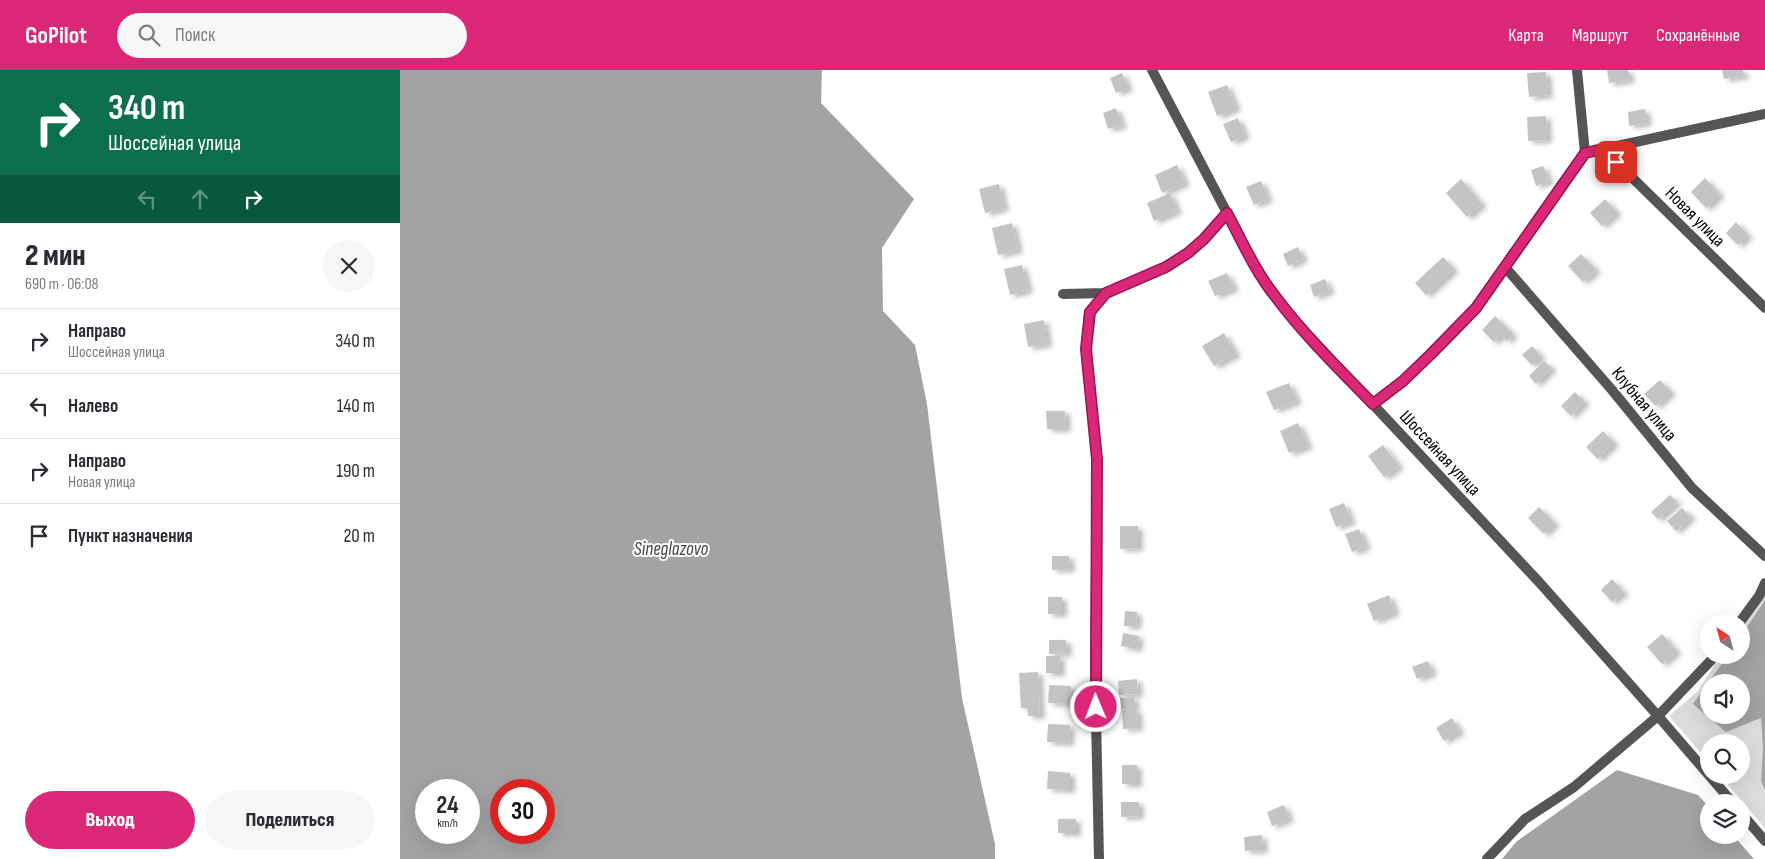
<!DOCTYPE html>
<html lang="ru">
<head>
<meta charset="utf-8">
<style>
	body { margin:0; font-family:"Sofia Sans Condensed",sans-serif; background:#f7f7f7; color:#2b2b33; height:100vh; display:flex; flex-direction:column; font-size:19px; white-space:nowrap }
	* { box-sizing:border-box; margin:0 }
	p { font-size:16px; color:#7c7c81 }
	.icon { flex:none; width:28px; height:28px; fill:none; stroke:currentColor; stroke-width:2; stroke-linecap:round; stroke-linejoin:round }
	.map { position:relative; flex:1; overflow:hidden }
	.side { display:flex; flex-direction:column; background:#fff; width:400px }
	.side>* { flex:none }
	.top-card { background:#0b6e4f; color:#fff; overflow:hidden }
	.needle { width:32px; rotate:324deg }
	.buttons { position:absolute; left:1300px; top:544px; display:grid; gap:10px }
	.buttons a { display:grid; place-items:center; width:50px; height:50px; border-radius:50%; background:#fff; box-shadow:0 5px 20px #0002; font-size:25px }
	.speed { position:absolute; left:15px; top:709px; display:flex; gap:10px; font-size:25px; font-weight:700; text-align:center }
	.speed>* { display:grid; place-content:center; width:65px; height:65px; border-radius:50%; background:#fff; box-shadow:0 5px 20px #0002; line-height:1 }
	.speed small { font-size:12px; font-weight:400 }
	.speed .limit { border:8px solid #d22; background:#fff; color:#111 }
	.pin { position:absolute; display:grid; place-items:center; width:42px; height:42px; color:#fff; margin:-21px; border-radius:10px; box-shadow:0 2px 8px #0006 }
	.me { position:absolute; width:55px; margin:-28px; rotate:359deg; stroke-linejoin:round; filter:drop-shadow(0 0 4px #0008) }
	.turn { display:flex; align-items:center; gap:18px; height:105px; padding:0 25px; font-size:22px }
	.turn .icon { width:65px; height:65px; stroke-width:2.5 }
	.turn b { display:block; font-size:35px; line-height:42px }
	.lanes { display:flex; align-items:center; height:48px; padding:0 25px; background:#0003; justify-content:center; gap:25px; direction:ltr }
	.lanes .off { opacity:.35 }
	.round { display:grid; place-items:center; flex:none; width:52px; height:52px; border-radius:26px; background:#f7f7f7 }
	.summary { display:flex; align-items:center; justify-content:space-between; height:85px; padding:0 25px }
	h1 { font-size:30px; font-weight:800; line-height:38px }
	.action { display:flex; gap:10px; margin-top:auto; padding:10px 25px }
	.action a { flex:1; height:58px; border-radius:30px; background:#db2777; color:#fff; font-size:20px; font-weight:800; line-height:58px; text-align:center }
	.action a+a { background:#f7f7f7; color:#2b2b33 }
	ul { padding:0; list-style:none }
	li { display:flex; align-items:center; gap:15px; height:65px; padding:0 25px; border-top:1px solid #e1e1e2 }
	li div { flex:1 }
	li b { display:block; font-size:19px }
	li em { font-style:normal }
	header { display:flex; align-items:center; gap:30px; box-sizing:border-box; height:70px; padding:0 25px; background:#db2777; color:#fff }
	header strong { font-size:24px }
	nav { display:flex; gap:28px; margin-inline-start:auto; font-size:18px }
	.search { width:350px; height:45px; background:#f7f7f7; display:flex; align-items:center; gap:12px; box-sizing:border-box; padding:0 18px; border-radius:28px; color:#7c7c81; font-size:19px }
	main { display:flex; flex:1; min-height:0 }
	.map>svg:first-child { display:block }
</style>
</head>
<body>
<header>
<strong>GoPilot</strong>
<div class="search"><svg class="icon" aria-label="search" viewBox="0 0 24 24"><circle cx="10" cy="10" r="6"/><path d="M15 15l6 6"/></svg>Поиск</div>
<nav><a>Карта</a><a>Маршрут</a><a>Сохранённые</a></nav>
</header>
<main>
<section class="side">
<div class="top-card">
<div class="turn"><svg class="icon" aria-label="right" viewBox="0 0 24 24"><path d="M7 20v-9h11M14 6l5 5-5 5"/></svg><div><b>340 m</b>Шоссейная улица</div></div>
<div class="lanes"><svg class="icon off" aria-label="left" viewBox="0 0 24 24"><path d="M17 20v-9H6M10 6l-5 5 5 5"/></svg><svg class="icon off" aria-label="ahead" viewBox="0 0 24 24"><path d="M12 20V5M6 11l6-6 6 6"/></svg><svg class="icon" aria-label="right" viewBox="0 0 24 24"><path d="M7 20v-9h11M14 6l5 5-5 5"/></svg></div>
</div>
<div class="summary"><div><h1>2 мин</h1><p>690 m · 06:08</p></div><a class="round"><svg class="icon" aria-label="close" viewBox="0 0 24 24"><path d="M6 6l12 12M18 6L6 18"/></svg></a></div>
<ul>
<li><svg class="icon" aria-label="right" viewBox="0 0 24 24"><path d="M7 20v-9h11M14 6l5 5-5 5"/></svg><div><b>Направо</b><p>Шоссейная улица</p></div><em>340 m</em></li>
<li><svg class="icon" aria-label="left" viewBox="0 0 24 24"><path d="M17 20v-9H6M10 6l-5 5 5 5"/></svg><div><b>Налево</b></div><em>140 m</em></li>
<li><svg class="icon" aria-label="right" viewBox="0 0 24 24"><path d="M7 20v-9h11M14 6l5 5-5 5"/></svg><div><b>Направо</b><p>Новая улица</p></div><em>190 m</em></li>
<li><svg class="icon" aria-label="arrive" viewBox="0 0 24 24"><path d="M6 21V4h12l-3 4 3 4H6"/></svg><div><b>Пункт назначения</b></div><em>20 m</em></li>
</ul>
<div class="action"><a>Выход</a><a>Поделиться</a></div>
</section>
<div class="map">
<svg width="1365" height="789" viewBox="0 0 1365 789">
	<defs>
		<filter id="shadow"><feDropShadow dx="5" dy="3" stdDeviation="2.5" flood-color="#0004"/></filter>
	</defs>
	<rect width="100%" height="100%" fill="#fff"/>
	<path fill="#dcdcdc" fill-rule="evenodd" d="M1365,520V758L1320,705H1341V672H1309V692L1269,646L1298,621L1321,585H1341V556ZM1309,612H1341V645H1309Z"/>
	<g fill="#a3a3a3" fill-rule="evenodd">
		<path d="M0,0H422L421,33L514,129L482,178L483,241L515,275L527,334L562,628L595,774V789H0ZM26,720H69V762H26ZM101,720H144V762H101Z"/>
		<path d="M1365,530V720L1361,711L1363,678L1361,648L1326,662L1293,634L1328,585H1341V566ZM1309,612H1341V645H1309Z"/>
		<polygon points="1217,700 1298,725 1309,737 1309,765 1333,765 1354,789 1102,789 1116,772"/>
	</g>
	<g fill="#c4c4c4" filter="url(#shadow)">
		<polygon points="1207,0 1228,0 1230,10 1209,13"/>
		<polygon points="1322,0 1343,0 1344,6 1324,9"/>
		<polygon points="1146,2 1148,25 1129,27 1127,3"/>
		<polygon points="722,3 728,18 716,23 710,8"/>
		<polygon points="827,15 836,38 817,46 808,22"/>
		<polygon points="716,38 722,55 708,59 703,43"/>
		<polygon points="1245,39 1247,53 1229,56 1228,42"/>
		<polygon points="1146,46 1147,70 1128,71 1127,47"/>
		<polygon points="838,48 845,66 831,72 823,54"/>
		<polygon points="777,95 785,113 762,123 755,105"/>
		<polygon points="1143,96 1149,111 1136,116 1131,100"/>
		<polygon points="1305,108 1320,124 1306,138 1291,122"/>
		<polygon points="1061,109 1082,134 1067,147 1046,123"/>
		<polygon points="861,111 868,129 854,135 846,117"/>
		<polygon points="599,114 604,138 585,143 579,119"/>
		<polygon points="770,123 777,141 754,151 747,133"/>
		<polygon points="1205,129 1217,142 1202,156 1190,143"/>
		<polygon points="1336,152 1348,165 1338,175 1326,163"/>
		<polygon points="612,153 618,180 598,185 592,158"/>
		<polygon points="898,177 903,189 888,196 883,184"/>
		<polygon points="1181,184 1196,200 1183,212 1168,196"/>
		<polygon points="1043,187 1054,199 1026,225 1015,213"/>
		<polygon points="622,195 628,220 610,225 604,199"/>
		<polygon points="827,203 834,218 815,226 808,211"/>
		<polygon points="925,209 930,221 914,227 910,215"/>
		<polygon points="1095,246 1113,264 1107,271 1101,265 1094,272 1082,260"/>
		<polygon points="644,250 647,274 628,277 624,254"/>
		<polygon points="824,263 836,284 814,296 802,276"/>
		<polygon points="1132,276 1141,286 1132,295 1122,285"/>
		<polygon points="1144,291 1152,298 1136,314 1129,306"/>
		<polygon points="1260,310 1271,322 1256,336 1244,324"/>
		<polygon points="889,313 897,331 874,340 866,322"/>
		<polygon points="1175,322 1185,332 1171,346 1161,336"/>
		<polygon points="646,341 665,341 666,359 647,359"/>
		<polygon points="898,353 908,376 889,383 880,361"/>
		<polygon points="1203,361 1214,373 1198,389 1186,377"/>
		<polygon points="983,375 999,396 984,407 968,386"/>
		<polygon points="1270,425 1277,432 1258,449 1251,442"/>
		<polygon points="944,433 951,451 936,457 929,439"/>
		<polygon points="1139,437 1155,453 1144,464 1128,448"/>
		<polygon points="1282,438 1291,447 1276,461 1267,451"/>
		<polygon points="720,456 738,456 738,478 720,479"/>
		<polygon points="959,459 966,477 952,482 945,464"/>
		<polygon points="652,486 669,486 670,499 652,500"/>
		<polygon points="1212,509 1224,522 1212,532 1201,520"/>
		<polygon points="989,525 995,542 974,551 967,534"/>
		<rect x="648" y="527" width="14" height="17"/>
		<polygon points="725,541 737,542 736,556 724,556"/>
		<polygon points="723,563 739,566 737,579 721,576"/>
		<polygon points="1262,564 1277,581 1262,594 1247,577"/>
		<polygon points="649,570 666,570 667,583 649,584"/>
		<rect x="646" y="586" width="14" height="17"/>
		<polygon points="1028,591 1032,603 1017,609 1012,597"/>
		<polygon points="638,602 640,646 628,646 628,638 621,638 619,603"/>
		<polygon points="737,609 738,624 719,625 718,611"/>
		<polygon points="649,615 671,616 670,634 648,633"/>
		<polygon points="734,627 734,639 720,639 720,628"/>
		<polygon points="722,640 737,640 738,658 723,659"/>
		<polygon points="1052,648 1060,661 1044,671 1036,658"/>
		<polygon points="648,654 670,655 669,673 647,672"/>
		<rect x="722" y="695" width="15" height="19"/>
		<polygon points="648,701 670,703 670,720 647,719"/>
		<polygon points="721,732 739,732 739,746 721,747"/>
		<polygon points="884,735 889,749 872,756 867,742"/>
		<rect x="658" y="749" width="18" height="14"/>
		<polygon points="862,765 863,780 845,781 844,767"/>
	</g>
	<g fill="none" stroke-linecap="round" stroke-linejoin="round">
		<g stroke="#555" stroke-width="10">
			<polyline points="1177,0 1185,83"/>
			<polyline points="1203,79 1365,238"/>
			<polyline points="1105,197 1212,320 1292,418 1365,486"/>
			<polyline points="663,224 706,223 765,197 788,183 804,169 827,143"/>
			<polyline points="973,334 1003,311 1044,272 1076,239 1185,83 1365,44"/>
			<polyline points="1340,552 1359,526 1365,513"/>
			<polyline points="1258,646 1332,732"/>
			<polyline points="1341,743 1365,771"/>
			<polyline points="699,789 695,599 697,389 686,279 689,242 706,223"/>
			<polyline points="1087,789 1125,749 1174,717 1258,646 1316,585"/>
		</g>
		<polyline stroke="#555" stroke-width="10" points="752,0 857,200 875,226 895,251 1139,512 1258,646"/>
	</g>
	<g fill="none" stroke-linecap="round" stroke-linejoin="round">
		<g stroke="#8e194d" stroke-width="12">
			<path id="route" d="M696,637L697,389L686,279L690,242L706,223L766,197L788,183L804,169L827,143C842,171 855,201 875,226C904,265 939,299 973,334L1003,311L1030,285L1076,238L1185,83L1203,79L1216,92"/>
		</g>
		<use href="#route" stroke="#db2777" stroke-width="9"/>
	</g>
	<g text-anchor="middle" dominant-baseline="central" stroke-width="4" stroke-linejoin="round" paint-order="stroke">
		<g font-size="18" fill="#000" stroke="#fff">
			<text transform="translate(1295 147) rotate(45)">Новая улица</text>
			<text transform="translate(1244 334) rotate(50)">Клубная улица</text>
			<text transform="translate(1040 383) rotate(47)">Шоссейная улица</text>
		</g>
		<g font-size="19" font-style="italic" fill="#444" stroke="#fff">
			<text x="271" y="479">Sineglazovo</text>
		</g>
	</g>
</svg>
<div class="buttons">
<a><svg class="needle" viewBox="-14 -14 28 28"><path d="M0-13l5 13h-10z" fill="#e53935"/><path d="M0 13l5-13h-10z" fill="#7c7c81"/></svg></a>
<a><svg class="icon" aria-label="sound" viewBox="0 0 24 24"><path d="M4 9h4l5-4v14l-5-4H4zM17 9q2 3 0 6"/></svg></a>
<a><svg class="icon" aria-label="search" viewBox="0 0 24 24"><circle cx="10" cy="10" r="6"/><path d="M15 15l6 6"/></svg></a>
<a><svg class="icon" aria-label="layers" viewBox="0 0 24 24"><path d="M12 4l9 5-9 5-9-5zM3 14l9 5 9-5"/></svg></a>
</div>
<div class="speed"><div>24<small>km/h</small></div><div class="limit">30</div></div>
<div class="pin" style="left:1216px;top:92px;background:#d93025"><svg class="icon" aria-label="arrive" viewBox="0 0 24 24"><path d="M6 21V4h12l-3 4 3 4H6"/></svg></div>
<svg class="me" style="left:696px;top:637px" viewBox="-20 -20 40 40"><circle r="17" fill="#db2777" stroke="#fff" stroke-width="3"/><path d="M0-11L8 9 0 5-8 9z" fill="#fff"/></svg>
</div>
</main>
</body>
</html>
